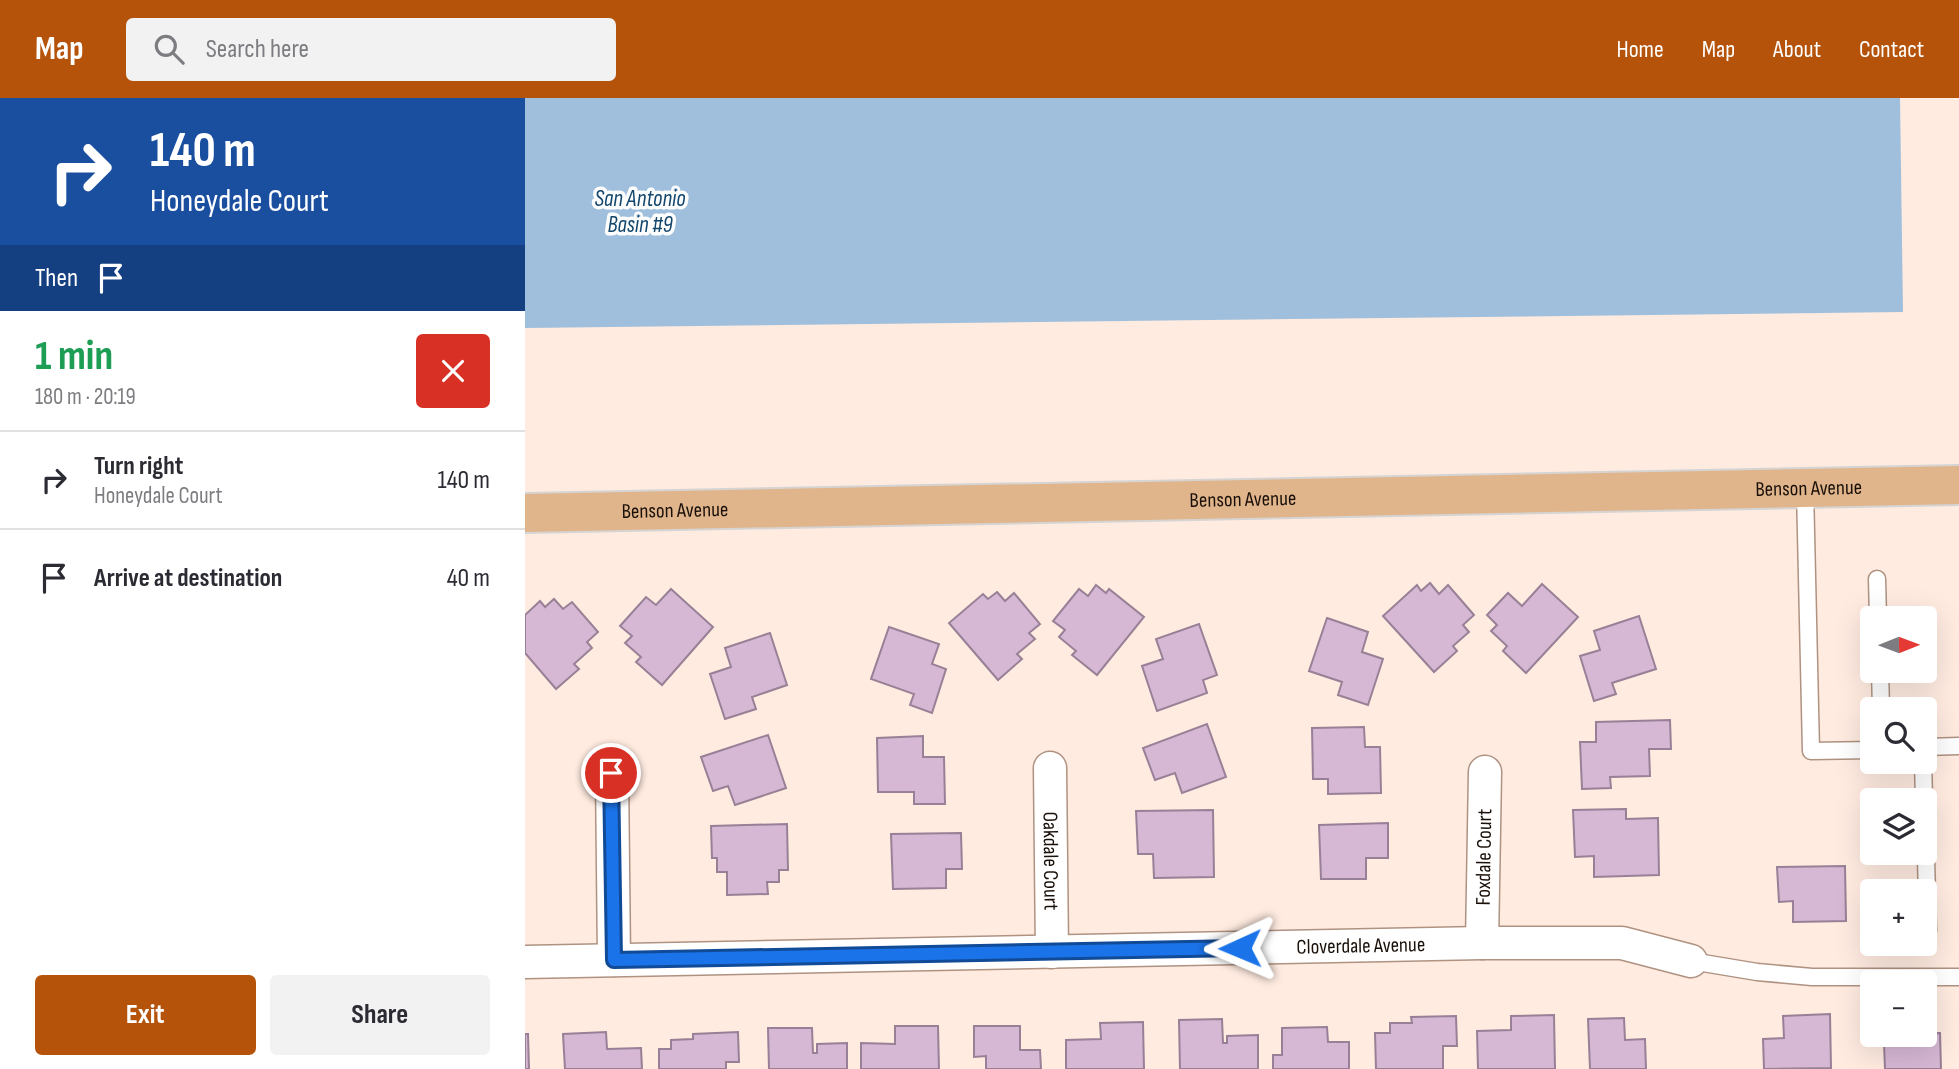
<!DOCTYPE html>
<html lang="en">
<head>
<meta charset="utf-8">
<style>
	body { margin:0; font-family:"Sofia Sans Condensed",sans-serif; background:#f2f2f3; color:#2b2b33; height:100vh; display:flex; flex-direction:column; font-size:26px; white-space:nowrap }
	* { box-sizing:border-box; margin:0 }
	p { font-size:23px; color:#7c7c81 }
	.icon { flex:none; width:38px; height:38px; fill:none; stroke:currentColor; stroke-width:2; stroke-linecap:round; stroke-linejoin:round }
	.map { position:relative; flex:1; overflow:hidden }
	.panel { display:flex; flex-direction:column; background:#fff; width:525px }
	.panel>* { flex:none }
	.guide { background:#1a4fa0; color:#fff; overflow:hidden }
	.needle { width:46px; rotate:89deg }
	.tools { position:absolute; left:1335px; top:508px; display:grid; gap:14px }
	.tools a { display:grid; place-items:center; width:77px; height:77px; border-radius:7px; background:#fff; box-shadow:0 7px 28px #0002; font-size:35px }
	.pin { position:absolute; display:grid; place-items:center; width:60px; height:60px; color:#fff; margin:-30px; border:4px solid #fff; border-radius:50%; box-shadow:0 2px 7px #0007 }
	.me { position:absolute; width:77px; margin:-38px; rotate:269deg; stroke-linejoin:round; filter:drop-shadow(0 0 5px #0008) }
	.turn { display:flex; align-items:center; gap:24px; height:147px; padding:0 35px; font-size:32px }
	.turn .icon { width:91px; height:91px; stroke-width:2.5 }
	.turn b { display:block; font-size:49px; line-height:60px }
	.then { display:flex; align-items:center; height:66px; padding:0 35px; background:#0003; gap:14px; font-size:26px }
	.round { display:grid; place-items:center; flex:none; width:74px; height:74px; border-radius:7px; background:#f2f2f3 }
	.head { display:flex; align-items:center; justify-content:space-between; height:119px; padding:0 35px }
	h1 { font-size:42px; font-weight:700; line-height:52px; color:#1e9e55 }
	.primary-button { display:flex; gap:14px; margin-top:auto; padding:14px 35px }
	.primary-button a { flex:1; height:80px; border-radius:7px; background:#b45309; color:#fff; font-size:28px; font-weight:700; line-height:80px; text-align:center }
	.primary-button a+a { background:#f2f2f3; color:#2b2b33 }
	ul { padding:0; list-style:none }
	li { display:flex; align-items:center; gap:21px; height:98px; padding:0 35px; border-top:2px solid #e1e1e2 }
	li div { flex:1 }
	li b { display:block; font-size:26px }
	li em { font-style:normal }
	header { display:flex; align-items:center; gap:42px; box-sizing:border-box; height:98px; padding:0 35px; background:#b45309; color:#fff }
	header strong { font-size:33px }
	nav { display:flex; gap:38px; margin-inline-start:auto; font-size:24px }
	.search { width:490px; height:63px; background:#f2f2f3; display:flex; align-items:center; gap:18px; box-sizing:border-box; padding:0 24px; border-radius:7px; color:#7c7c81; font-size:26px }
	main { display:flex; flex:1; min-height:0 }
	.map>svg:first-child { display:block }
</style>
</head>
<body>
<header>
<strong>Map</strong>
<div class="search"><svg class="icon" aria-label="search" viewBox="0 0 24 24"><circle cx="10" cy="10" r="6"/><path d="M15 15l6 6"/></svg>Search here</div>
<nav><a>Home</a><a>Map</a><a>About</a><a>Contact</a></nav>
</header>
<main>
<section class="panel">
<div class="guide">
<div class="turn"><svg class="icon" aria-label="right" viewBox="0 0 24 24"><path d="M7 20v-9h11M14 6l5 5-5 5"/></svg><div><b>140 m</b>Honeydale Court</div></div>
<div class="then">Then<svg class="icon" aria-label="arrive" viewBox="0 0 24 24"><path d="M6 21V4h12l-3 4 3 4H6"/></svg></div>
</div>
<div class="head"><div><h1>1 min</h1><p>180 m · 20:19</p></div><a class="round" style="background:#d93025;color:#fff"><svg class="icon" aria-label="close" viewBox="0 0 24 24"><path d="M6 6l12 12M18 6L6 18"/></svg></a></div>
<ul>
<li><svg class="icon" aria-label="right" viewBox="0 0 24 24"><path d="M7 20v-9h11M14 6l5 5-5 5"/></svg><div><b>Turn right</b><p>Honeydale Court</p></div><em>140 m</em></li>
<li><svg class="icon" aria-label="arrive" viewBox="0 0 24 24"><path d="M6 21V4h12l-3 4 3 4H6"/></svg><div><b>Arrive at destination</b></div><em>40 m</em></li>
</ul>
<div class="primary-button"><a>Exit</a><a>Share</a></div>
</section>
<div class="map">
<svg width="1434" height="971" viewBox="0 0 1434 971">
	<rect width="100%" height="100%" fill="#ffebe0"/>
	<polygon fill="#9fbfdc" points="0,0 1375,0 1378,214 0,230"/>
	<g fill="#d6b7d4" stroke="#988096" stroke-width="2">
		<polygon points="905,485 914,496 923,487 949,517 938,527 944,534 928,548 932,553 909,574 858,518 892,487 896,493"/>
		<polygon points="1017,486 1053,519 1001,575 978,553 982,548 966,533 972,527 962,517 983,495 997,508"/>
		<polygon points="571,487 581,495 584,491 619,519 572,577 547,557 551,553 534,539 540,532 528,523 554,491 563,498"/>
		<polygon points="146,491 188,529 137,587 111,564 116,559 100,545 107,538 95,528 121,499 131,507"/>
		<polygon points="472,494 480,503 489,495 515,526 504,535 510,541 492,556 497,561 473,582 424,525 458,496 463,501"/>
		<polygon points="29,501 38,511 47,504 73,534 62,544 67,550 49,566 54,571 31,591 0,555 0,517 15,503 20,509"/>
		<polygon points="1114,518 1131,571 1087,585 1091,596 1069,603 1055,558 1075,552 1069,533"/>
		<polygon points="802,520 843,534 837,554 858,561 843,607 813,597 817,584 784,573"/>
		<polygon points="674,526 692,577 678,582 682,595 632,613 617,568 638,561 631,541"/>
		<polygon points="364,529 414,546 407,566 421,571 407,615 385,607 389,596 346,581"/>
		<polygon points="245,535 262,587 227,599 231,611 200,621 185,576 206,569 200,550"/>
		<polygon points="1145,622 1146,651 1124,651 1125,678 1085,679 1086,690 1057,691 1055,644 1071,644 1071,624"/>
		<polygon points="682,626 701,679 657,695 650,675 630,682 618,650"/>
		<polygon points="839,629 840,649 855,649 856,695 803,696 803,681 788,681 787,630"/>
		<polygon points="243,637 261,690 210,707 203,688 188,693 176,659"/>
		<polygon points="398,638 398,659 419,659 420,706 389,706 389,694 353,694 352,640"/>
		<polygon points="1101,711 1101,721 1133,720 1134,777 1069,779 1069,758 1050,759 1048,712"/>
		<polygon points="688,712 689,779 629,780 628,756 613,756 611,713"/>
		<polygon points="863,725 863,760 841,760 841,781 796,781 794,727"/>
		<polygon points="262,726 263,772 254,772 254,784 242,784 243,796 202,797 202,774 192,774 192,760 187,760 186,728"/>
		<polygon points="436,735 437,771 421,771 421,790 368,791 366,736"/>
		<polygon points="1320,768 1321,823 1268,824 1268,803 1254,804 1252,769"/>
		<polygon points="1346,914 1348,936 1415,935 1416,971 1360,971 1359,945 1347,945"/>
		<polygon points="1305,916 1306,970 1239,971 1238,941 1259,940 1258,918"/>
		<polygon points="1029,917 1030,971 953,971 952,933 986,932 986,918"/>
		<polygon points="931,918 932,948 918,948 918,971 851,971 850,935 865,935 865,925 887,925 886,919"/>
		<polygon points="1099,920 1100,942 1120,941 1121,971 1065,971 1063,921"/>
		<polygon points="697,921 698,945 702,945 702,938 733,937 733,971 655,971 654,922"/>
		<polygon points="618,924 619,971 541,971 541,942 576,941 575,925"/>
		<polygon points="370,928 413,928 414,971 336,971 336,945 370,946"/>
		<polygon points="449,928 495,928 495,952 515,952 516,971 461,971 461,958 449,959"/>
		<polygon points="802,929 803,944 824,944 824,971 748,971 748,957 757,957 757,930"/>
		<polygon points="243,930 287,930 288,955 292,955 292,946 322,945 322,971 244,971"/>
		<polygon points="81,934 82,951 116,950 117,971 40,971 38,936"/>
		<polygon points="213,934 214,964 201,964 201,971 134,971 134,951 146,951 146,942 168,941 168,936"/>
		<polygon points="0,936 3,936 4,971 0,971"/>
	</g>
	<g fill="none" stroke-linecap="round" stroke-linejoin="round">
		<g stroke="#af9281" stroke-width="19">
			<g id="lane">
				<polyline points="1280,391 1286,653 1348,652"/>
				<polyline points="1352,481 1353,520"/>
				<polyline points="1355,572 1356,611"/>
				<polyline points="1400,649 1434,648"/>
				<polyline points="1398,663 1399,702"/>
				<polyline points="1400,725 1403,833"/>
				<polyline points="1166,863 1232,874 1287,879 1434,879"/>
			</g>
		</g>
		<g stroke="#af9281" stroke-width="35">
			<g id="street">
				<path id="s1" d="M525,670L527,854"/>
				<polyline points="87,675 89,862"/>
				<path id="s2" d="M957,845L960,674"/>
				<path id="s3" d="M0,864L957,845H1097L1166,863"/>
			</g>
		</g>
		<g stroke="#d6d4d3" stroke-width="42">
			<g id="primary">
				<path id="s4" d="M0,415L1434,387"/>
			</g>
		</g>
		<use href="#lane" stroke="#fff" stroke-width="16"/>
		<use href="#street" stroke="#fff" stroke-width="32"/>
		<use href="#primary" stroke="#e0b58c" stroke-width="38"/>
	</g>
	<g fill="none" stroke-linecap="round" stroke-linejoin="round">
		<g stroke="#114b97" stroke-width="18">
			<polyline id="route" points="86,675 89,862 715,850"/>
		</g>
		<use href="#route" stroke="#1a73e8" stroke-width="12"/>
	</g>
	<g text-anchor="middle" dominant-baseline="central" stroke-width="7" stroke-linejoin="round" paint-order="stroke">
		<g font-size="21" fill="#1a1009" stroke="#fdfdfd">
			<text stroke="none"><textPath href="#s4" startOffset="1284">Benson Avenue</textPath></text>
			<text stroke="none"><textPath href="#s4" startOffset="718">Benson Avenue</textPath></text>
			<text stroke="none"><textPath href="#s4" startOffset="150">Benson Avenue</textPath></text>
			<text stroke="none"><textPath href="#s2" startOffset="86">Foxdale Court</textPath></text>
			<text stroke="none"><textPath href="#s1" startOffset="93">Oakdale Court</textPath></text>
			<text stroke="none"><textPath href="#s3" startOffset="836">Cloverdale Avenue</textPath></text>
		</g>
		<g font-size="23" font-style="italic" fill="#13466c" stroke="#fdfdfd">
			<text x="115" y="101">San Antonio<tspan x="115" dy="26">Basin #9</tspan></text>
		</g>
	</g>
</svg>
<div class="tools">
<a><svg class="needle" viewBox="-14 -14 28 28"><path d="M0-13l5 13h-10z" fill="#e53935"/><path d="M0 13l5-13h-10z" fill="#7c7c81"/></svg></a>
<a><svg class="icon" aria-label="search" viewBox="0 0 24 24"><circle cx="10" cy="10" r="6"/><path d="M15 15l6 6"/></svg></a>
<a><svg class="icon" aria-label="layers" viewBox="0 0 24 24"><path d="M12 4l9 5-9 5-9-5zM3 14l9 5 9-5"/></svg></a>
<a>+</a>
<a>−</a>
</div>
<div class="pin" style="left:86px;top:675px;background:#d93025"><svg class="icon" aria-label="arrive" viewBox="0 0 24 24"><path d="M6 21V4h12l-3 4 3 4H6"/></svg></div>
<svg class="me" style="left:715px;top:850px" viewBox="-20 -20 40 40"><path d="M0-17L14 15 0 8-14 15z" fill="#1a73e8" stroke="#fff" stroke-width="4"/></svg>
</div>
</main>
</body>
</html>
